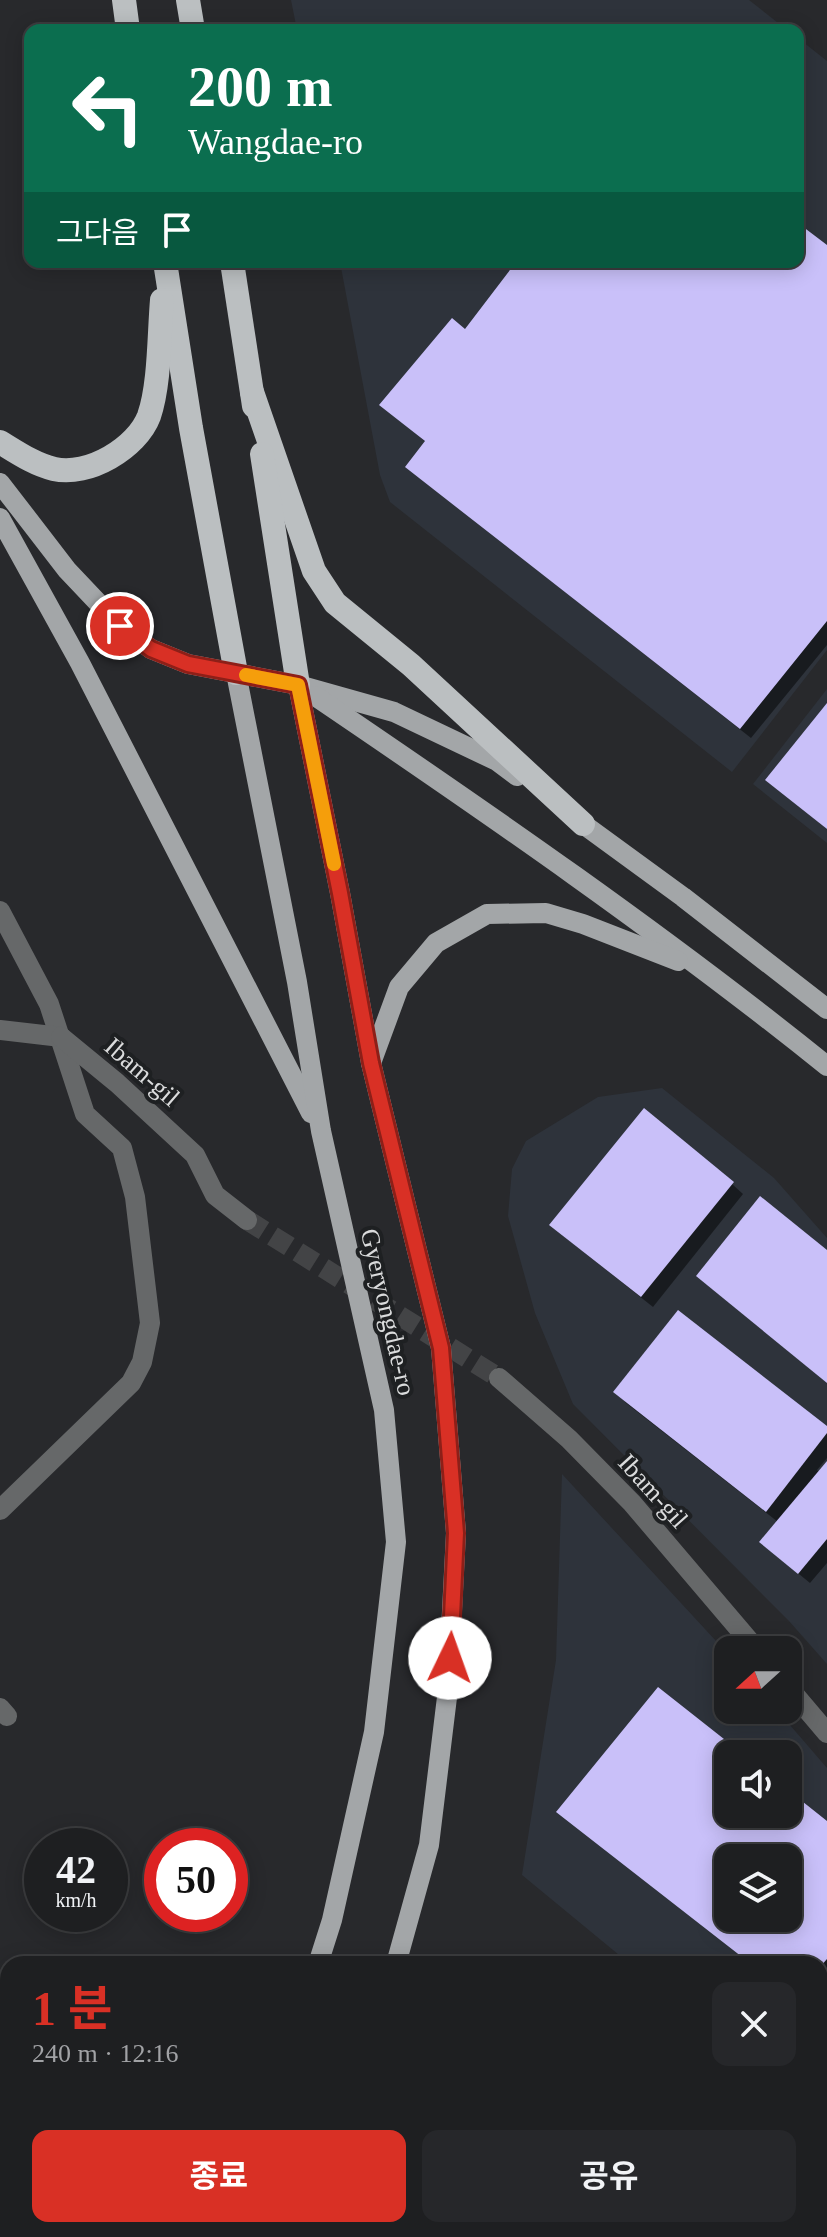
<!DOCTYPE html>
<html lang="ko">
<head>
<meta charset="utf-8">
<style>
	body { margin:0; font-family:"Times New Roman","Noto Sans KR",serif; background:#26272a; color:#f1f3f6; height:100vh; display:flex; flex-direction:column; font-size:30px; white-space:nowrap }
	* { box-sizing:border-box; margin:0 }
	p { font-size:26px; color:#a1a2a5 }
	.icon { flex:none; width:44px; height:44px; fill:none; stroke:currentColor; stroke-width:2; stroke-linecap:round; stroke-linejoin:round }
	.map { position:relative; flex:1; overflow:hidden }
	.panel { position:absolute; left:0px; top:1956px; width:828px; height:282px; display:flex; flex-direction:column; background:#1e1f21; border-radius:24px 24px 0 0; box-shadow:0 4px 20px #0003,0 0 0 2px #3c3d3f }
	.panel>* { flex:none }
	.hud { position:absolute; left:24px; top:24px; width:780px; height:244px; border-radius:16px; box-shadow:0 4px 20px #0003,0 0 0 2px #3c3d3f; background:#0b6e4f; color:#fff; overflow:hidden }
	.needle { width:52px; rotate:249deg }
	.buttons { position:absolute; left:714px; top:1636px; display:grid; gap:16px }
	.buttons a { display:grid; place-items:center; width:88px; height:88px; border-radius:16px; background:#1e1f21; box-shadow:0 4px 20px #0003,0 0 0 2px #3c3d3f; font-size:40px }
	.speed { position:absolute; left:24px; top:1828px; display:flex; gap:16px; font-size:40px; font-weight:700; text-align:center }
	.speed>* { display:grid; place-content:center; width:104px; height:104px; border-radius:50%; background:#1e1f21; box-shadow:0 4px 20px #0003,0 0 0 2px #3c3d3f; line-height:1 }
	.speed small { font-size:20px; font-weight:400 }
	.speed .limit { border:12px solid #d22; background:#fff; color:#111 }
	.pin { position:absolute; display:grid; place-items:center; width:68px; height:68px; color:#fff; margin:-34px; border:4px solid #fff; border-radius:50%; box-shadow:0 2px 8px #0007 }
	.me { position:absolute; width:88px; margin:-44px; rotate:3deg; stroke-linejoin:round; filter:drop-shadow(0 0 6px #0008) }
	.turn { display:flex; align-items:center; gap:28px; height:168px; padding:0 32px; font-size:36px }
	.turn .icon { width:104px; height:104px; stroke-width:2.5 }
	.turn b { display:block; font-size:56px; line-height:68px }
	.then { display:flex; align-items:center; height:76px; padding:0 32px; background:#0003; gap:16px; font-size:30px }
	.round { display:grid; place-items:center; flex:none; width:84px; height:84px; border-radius:16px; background:#26272a }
	.head { display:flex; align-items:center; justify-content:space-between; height:136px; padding:0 32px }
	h1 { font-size:48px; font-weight:700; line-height:60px; color:#d93025 }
	.button { display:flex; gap:16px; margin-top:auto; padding:16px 32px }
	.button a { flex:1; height:92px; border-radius:16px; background:#d93025; color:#fff; font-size:32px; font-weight:700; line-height:92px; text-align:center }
	.button a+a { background:#26272a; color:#f1f3f6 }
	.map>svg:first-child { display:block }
</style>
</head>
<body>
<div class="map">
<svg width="827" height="2237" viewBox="0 0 827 2237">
	<rect width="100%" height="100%" fill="#28292c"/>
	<g fill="#2e333b" fill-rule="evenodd">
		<polygon points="291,0 749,0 787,30 297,30"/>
		<polygon points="798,38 827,61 827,650 732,772 390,502 380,475 340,262 798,262"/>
		<polygon points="827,689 827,843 753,784"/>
		<polygon points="662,1088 774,1178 827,1238 827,1664 789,1621 573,1404 535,1313 508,1216 512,1169 526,1141 598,1097"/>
		<path d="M562,1474L728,1654V1710H777L827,1768V2013L820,2021V1964H630L522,1875L556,1660ZM728,1754H788V1814H728ZM728,1858H788V1918H728Z"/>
	</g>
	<g fill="#0007" fill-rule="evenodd">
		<polygon points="798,225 827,248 827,645 751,738 419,477 427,443 382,405 465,331 519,262 798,262"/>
		<polygon points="827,706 827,829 767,780"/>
		<polygon points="732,1184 743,1194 653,1307 562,1235"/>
		<polygon points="616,1392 827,1428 827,1458 817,1470 820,1473 827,1464 827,1563 810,1583 772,1552 778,1522 626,1403"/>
		<path d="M658,1690L739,1754H728V1814H788V1793L827,1823V1983L820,1992V1964H751L570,1822ZM728,1858H788V1918H728Z"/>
	</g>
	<g fill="#c9c0f9" fill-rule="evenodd">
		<polygon points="798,223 827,245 827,621 740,729 405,467 425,441 379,405 452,318 465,329 516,262 798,262"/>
		<polygon points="827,703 827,829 765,780"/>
		<polygon points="644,1108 734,1182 641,1297 549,1225"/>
		<polygon points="760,1196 827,1250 827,1383 696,1276"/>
		<polygon points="678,1310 827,1426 827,1433 766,1512 613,1392"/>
		<polygon points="827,1461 827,1539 798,1574 759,1542"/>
		<path d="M658,1687L743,1754H728V1814H788V1790L827,1821V1959L820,1967V1964H751L556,1812ZM728,1858H788V1918H728Z"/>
	</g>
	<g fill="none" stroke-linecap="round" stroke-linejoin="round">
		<polyline stroke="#434446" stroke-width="20" stroke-dasharray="20 10" stroke-linecap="butt" points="247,1220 499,1378"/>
		<g stroke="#666869" stroke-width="20">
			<polyline points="0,911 49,1004 85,1114 122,1148 135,1197 150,1323 142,1362 131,1383 0,1510"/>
			<polyline points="0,1030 61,1037"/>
			<polyline points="61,1037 117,1083 195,1155 215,1195 247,1220"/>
			<polyline points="499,1378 569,1439 632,1503 757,1650"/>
			<polyline points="788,1687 827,1733"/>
			<polyline points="0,1708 7,1716"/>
			<polyline points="820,2083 827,2074"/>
			<polyline points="702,2237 708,2230"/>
		</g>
		<g stroke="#a3a6a8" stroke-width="20">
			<polyline points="0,483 67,570 120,626 151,649 188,664 298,685 394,712 497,761 517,776"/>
			<polyline points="0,518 80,663 311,1113"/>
			<polyline points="236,673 297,982 321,1131 384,1410 396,1542 374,1732 332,1920 318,1964"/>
			<polyline points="298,685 340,893 371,1063 441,1348 456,1533 448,1689 429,1845 396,1964"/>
			<path d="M315,696C489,814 663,934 827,1066"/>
			<polyline points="572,816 683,897 827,1009"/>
			<polyline points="371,1063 399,987 436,943 487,914 546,913 583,924 678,961"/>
			<polyline points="203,2237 207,2230"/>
			<polyline points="282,2237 286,2230"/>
		</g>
		<g stroke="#bbbfc1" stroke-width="24">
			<polyline points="124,0 128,30"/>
			<polyline points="188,0 193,30"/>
			<polyline points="165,262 191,428 236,673"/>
			<polyline points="232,262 254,406"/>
			<polyline points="252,392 314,571 335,603 411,665 583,824"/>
			<path d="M0,442C18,453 34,464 54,469C88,477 137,448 149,416C160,384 159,334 162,300"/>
			<polyline points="262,454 298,685"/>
		</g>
	</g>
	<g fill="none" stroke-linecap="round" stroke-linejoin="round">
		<g stroke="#8d1f18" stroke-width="20">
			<polyline id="route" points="120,626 151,649 188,664 298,685 340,893 371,1063 441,1348 456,1533 450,1658"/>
		</g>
		<use href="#route" stroke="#d93025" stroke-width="14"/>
		<polyline stroke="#f59e0b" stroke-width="14" points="246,675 298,685 334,864"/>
	</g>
	<g text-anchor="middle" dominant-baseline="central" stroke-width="8" stroke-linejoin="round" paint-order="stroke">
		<g font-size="26" fill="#dadbdc" stroke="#1e2022">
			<text transform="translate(142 1072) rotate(41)">Ibam-gil</text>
			<text transform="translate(388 1312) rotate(77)">Gyeryongdae-ro</text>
			<text transform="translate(653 1491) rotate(48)">Ibam-gil</text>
		</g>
	</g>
</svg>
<div class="buttons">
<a><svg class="needle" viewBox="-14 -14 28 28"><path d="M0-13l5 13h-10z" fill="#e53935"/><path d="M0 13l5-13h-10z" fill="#a1a2a5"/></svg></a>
<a><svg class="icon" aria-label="sound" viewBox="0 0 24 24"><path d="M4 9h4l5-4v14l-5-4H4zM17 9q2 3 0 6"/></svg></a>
<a><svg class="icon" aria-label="layers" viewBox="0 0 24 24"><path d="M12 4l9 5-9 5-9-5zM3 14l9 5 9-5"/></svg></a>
</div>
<div class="speed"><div>42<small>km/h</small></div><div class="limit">50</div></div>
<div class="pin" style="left:120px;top:626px;background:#d93025"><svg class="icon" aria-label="arrive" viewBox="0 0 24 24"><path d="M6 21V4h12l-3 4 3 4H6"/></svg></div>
<svg class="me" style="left:450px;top:1658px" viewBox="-20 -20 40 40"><circle r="19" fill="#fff"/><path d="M0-13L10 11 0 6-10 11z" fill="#d93025"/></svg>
<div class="hud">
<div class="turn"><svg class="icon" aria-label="left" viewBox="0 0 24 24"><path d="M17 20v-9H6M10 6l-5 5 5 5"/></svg><div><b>200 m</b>Wangdae-ro</div></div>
<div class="then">그다음<svg class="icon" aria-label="arrive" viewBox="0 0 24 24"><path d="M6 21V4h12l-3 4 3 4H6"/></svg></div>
</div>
<section class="panel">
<div class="head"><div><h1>1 분</h1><p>240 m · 12:16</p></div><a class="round"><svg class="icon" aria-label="close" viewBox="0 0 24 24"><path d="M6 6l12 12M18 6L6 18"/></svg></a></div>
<div class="button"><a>종료</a><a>공유</a></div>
</section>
</div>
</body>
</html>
